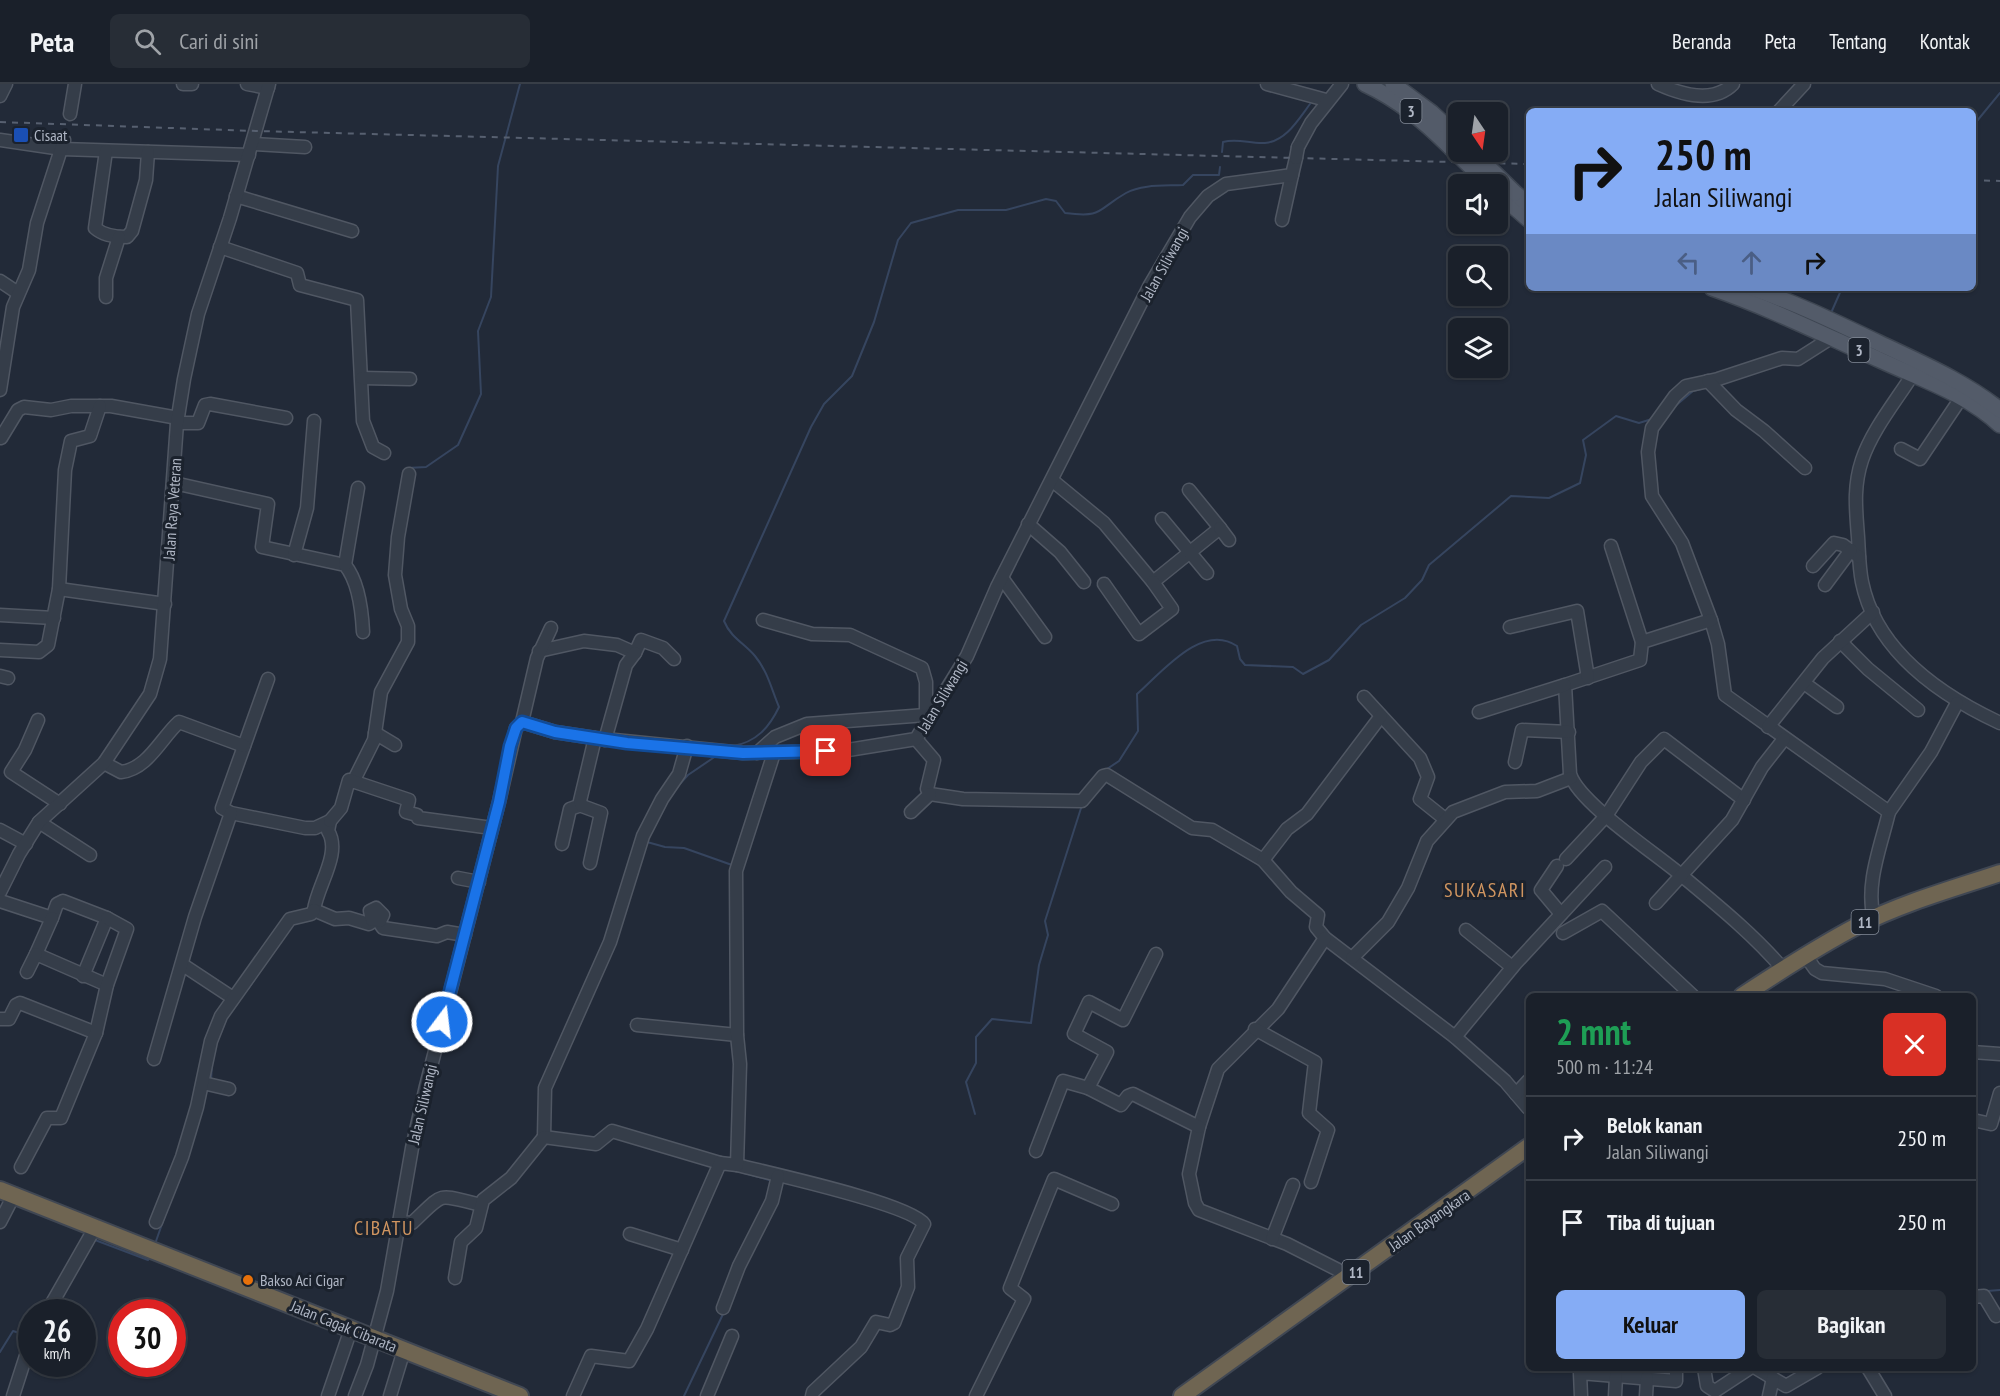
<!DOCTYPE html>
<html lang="id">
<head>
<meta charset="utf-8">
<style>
	body { margin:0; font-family:"PT Sans Narrow",sans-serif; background:#272d36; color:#f1f3f6; height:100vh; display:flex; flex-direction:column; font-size:22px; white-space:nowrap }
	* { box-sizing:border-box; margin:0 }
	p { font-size:20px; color:#9fa3a8 }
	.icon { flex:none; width:33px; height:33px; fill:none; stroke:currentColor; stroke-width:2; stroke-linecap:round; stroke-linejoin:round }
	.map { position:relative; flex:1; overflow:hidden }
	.drawer { position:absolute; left:1526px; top:909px; width:450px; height:378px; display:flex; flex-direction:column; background:#1a202a; border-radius:9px; box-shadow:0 2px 4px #0004,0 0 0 2px #383e47 }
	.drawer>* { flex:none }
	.banner { position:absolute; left:1526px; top:24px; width:450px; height:183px; border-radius:9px; box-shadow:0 2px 4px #0004,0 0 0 2px #383e47; background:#85acf5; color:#111; overflow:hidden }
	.needle { width:39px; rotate:167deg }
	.buttons { position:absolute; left:1448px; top:18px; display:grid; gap:12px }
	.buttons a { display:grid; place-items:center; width:60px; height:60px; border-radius:9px; background:#1a202a; box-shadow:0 2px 4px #0004,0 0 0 2px #383e47; font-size:30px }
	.speed { position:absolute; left:18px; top:1215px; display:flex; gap:12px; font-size:30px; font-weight:700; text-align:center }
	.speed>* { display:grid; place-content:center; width:78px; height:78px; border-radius:50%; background:#1a202a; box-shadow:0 2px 4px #0004,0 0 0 2px #383e47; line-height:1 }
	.speed small { font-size:15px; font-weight:400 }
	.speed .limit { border:9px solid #d22; background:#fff; color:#111 }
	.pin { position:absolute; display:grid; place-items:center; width:51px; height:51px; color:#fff; margin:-26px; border-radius:12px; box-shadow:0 3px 9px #0006 }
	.me { position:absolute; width:66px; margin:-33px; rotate:15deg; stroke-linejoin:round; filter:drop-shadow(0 0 4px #0008) }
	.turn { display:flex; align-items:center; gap:21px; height:126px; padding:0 30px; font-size:27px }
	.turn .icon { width:78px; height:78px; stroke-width:2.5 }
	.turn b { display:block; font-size:42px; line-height:51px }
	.lanes { display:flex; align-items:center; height:57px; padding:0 30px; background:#0003; justify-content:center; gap:30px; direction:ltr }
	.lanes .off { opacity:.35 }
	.round { display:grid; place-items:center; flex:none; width:63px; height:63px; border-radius:9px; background:#272d36 }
	.overview { display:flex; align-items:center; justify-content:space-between; height:102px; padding:0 30px }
	h1 { font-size:36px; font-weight:600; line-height:45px; color:#1e9e55 }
	.cta { display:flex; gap:12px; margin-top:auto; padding:12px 30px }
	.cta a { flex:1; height:69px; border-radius:9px; background:#85acf5; color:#111; font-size:24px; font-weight:600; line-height:69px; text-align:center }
	.cta a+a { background:#272d36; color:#f1f3f6 }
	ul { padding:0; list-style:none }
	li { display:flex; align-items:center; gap:18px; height:84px; padding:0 30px; border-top:2px solid #383e47 }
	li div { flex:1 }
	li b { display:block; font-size:22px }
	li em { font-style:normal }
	header { display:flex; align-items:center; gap:36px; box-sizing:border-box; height:84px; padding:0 30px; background:#1a202a; border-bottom:2px solid #383e47 }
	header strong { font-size:28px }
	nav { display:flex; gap:33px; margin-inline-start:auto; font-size:21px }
	.search { width:420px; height:54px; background:#272d36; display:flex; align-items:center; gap:15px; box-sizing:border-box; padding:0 21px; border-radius:9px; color:#9fa3a8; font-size:22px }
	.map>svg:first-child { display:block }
</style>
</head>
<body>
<header>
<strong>Peta</strong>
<div class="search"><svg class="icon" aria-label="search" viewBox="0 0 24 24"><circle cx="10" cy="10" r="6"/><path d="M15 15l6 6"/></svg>Cari di sini</div>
<nav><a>Beranda</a><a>Peta</a><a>Tentang</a><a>Kontak</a></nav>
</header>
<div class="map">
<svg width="2000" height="1312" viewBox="0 0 2000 1312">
	<rect width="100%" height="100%" fill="#222a38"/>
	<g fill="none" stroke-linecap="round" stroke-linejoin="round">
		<g stroke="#36455f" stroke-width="2">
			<polyline points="1972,43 2000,9"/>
			<path d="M1222,68L1223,58C1238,54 1250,60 1265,59C1286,57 1298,36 1310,20"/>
			<polyline points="1831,229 1842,204"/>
			<polyline points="1674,323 1693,307 1701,305"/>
			<polyline points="407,384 426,383 458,361 481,310 478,247 491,213 498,82 520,0"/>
			<path d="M733,662C756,658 769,644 779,623C771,604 768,588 755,572C744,559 731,554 724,537L811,343L824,320L852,292L874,238L898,156L911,139L958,126H1006L1046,115L1056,117L1065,129C1104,134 1096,126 1126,109C1142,100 1165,102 1183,101L1193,91H1219L1220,83"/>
			<path d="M1107,685L1119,677L1138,647L1137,610C1162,588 1202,538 1237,562L1240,575L1245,581L1293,583L1303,590L1329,576L1361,541L1405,514L1422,496L1429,481L1511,412L1549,414L1580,399L1586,371L1583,356L1616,332L1639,339L1652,335"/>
			<polyline points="677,703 688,691 716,672"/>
			<polyline points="647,758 665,763 684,764 732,781"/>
			<polyline points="248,905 258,890"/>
			<polyline points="211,996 212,980"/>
			<polyline points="975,1030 966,998 976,979 976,953 992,935 1031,939 1039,881 1048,851 1045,837 1082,721"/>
			<polyline points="744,1089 773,1097"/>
			<polyline points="95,1156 148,1176 149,1174"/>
			<polyline points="155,1160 169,1120"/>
			<polyline points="1987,1207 2000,1206"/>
			<polyline points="54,1228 62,1214"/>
			<polyline points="0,1268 13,1247 29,1252"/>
			<polyline points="684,1312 724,1228"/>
		</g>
		<g stroke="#505763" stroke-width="15">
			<g id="minor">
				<polyline points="183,0 192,0"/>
				<polyline points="247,0 268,4"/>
				<polyline points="1267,0 1326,16"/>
				<path d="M1658,0C1680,10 1713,20 1733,0"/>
				<polyline points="0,12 6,0"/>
				<polyline points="1779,27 1804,0"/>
				<polyline points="70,30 75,0"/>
				<polyline points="0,56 62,65 249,71"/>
				<polyline points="253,60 305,63"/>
				<polyline points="1298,63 1311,39 1342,0"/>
				<path d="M106,67L95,144C104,152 116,153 127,153L132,147L146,96L148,68"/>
				<polyline points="236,112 352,147"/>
				<polyline points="1282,136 1292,91"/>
				<polyline points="220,163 297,189 300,201 357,216 363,337 373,363 384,369"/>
				<polyline points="0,197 18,209"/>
				<polyline points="106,213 106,194 119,153"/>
				<path d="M1831,254L1798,275L1782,274L1718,295L1686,302L1675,312L1652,344L1648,368L1652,412L1682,459L1711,536L1718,560L1725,611L1889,728C1881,762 1865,800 1874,835"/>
				<path d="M1913,290C1896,317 1872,346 1862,376C1853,403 1856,426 1858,453C1859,468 1859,483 1862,498C1876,567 1940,611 2000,639"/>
				<polyline points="362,294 410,295"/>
				<polyline points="1708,297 1736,326 1764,347 1805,384"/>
				<polyline points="0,306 13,223 29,186 37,139 64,56"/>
				<polyline points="177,339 198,339 205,321 210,320 286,334"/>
				<polyline points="1,354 18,326 24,323 51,326 71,322 111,322 178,334"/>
				<polyline points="1901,365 1920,375 1961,314"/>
				<polyline points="1053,397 1104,439 1153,498 1220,444 1189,406"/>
				<path d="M174,399L268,420L262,463L345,481C359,498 362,527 363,548"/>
				<polyline points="1162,435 1207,489"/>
				<polyline points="1028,440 1060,468 1084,498"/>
				<polyline points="1220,444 1229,456"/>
				<polyline points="1611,462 1642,558"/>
				<polyline points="294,471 307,424 314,337"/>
				<polyline points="345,481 358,404"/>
				<polyline points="1813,482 1834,459 1843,461 1859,473"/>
				<polyline points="1002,494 1045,553"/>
				<polyline points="1104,500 1139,550 1172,525 1153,498"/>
				<polyline points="1825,501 1851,466"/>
				<polyline points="59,505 165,520"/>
				<polyline points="0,531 54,534"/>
				<polyline points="763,536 812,550 850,551 922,584 926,598 926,638"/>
				<path d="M1711,536L1642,558L1640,576L1565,601L1570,690C1579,719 1655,769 1681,791C1717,821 1753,850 1783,885"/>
				<polyline points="1510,543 1577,527 1588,594"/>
				<polyline points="1840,557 1868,585 1918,626"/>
				<polyline points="0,566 39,568 48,561 59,505 65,386 71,357 90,352 100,322"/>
				<polyline points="539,567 584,557 617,561 635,569 641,556 663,564 674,575"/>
				<polyline points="0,592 8,594"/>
				<path d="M268,595L222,724L231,729L305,744H315L330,737L328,747C342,769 317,802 314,826"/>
				<polyline points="1804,599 1837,623"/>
				<polyline points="1364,613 1420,674 1428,693 1420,715 1445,735"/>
				<polyline points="1479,628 1565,601"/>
				<polyline points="38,636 25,666 11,688 60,720"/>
				<polyline points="522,638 537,574 551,544"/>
				<polyline points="1768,643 1823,574 1873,528"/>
				<polyline points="375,649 395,661"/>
				<polyline points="916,655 934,676 927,705 930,710 963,715 1082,717 1103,692 1107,691 1192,744 1212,746 1263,776 1291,808 1318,831 1316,843 1325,854 1455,953 1505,997 1528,1024"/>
				<polyline points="605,656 626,581 635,569"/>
				<polyline points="757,669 775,653 807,640 926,631"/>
				<polyline points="1515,678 1522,646 1569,648"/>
				<path d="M104,679L121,688C148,685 161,654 179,638L244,662"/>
				<polyline points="353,698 374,656 381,608 408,558 408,542 401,525 395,491 398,453 409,390"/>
				<polyline points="911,728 930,710"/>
				<polyline points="1889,728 1931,668 1957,619"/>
				<polyline points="330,737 341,724 349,696 409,716 406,728 417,731 418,734 492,744"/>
				<polyline points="39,738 90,771"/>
				<polyline points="0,746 26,760"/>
				<polyline points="562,760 570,725 581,721"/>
				<polyline points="1566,775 1606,732 1641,678 1664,655 1744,716"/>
				<polyline points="1263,776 1287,745 1307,730 1381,632"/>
				<polyline points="590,779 601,729 582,722 580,717 595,654"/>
				<polyline points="1557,782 1541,806 1561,830"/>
				<polyline points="458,794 479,798"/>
				<polyline points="0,808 19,770 39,738 104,679 150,610 160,575 177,339 184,295 198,230 230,134 269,0"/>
				<polyline points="0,817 52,834 57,820 63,817 107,834 83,892"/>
				<polyline points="1656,819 1732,736 1762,683 1784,655"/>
				<polyline points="314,826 335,835 349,834 369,840 377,835 383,844 437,852 447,848 465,851"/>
				<polyline points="52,834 36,870 107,901"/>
				<polyline points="372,836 370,827 376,824 383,831 380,837"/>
				<polyline points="1466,846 1512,883"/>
				<polyline points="1563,849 1602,827 1693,912"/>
				<polyline points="1325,854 1278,925 1218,985 1199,1043 1189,1090 1195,1119 1199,1126 1287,1160 1350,1192"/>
				<polyline points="1805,871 1815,885 1822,889 1885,895 1936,912"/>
				<polyline points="1352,874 1388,838 1408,804 1427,757 1453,728 1505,708 1537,707 1571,694"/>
				<polyline points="183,881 233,914"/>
				<polyline points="27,888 36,870"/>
				<polyline points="0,935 9,935 16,921 20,919 96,949"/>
				<polyline points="637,941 737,951"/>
				<polyline points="1255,945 1315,978 1309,1029 1328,1046 1311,1098"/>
				<polyline points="1455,953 1516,879 1605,783"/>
				<polyline points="1972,968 2000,970"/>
				<polyline points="154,975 195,833 231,729"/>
				<polyline points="203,999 229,1005"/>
				<polyline points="1088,1004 1107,968 1074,950 1089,918 1123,936 1156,870"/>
				<polyline points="1516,1010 1528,997"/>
				<polyline points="1973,1036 1991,1040 2000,1009"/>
				<polyline points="544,1053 545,1004 610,858 643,752 662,715 679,690 687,662"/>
				<polyline points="1036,1067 1063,997 1088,1004 1121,1021 1128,1012 1133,1010 1199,1043"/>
				<path d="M737,1081C768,1089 911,1120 924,1140L907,1174L908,1203L894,1239L890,1241L876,1238L861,1263L813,1308L812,1312"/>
				<polyline points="21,1083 47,1034 61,1034 96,949 107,901 127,845 107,834"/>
				<polyline points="0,1138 14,1111"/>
				<polyline points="156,1138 182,1073 197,1023 211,957 221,932 290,835 311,830 314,826"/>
				<path d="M400,1138L412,1139C446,1107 435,1110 481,1121"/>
				<polyline points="630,1150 682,1166"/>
				<polyline points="1272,1155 1293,1101"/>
				<polyline points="455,1194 461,1158 476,1144 483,1116 511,1094 544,1053 596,1060 612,1047 720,1079"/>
				<polyline points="1972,1213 1984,1212 1996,1232"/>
				<polyline points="723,1224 739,1182 772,1117 778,1092"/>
				<polyline points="47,1228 96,1142"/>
				<polyline points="1704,1284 1707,1302 1715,1307 1750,1284"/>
				<polyline points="1756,1284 1786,1302 1817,1284"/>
				<polyline points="1868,1284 1885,1312"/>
				<polyline points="13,1312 32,1253"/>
				<polyline points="328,1312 351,1245"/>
				<polyline points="355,1312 367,1281 387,1207 412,1064 426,1002 499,718 516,644 522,638 555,648 595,654 743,669 842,667 916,655 967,572 997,503 1150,201 1190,133 1208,112 1226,100 1292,91 1296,74"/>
				<polyline points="390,1312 404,1266"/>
				<polyline points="573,1312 591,1272 629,1277 647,1245 720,1079 737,1081 740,980 737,951 736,787 774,669"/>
				<polyline points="707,1312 732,1252"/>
				<polyline points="976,1312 1024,1215 1010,1204 1054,1095 1112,1120"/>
				<polyline points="1581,1312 1580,1289 1676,1297 1676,1284"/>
				<polyline points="1615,1312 1616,1292"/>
				<polyline points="1646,1312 1647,1294"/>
				<polyline points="1769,1312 1773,1294"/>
			</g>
		</g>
		<g stroke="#3e4652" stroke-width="18">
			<g id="major">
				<path d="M1365,0C1399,16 1424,37 1450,63"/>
				<polyline points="1393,0 1432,29 1458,53"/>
				<polyline points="1497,108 1528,135"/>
				<polyline points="1515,109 1528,120"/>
				<path d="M1712,204C1770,224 1824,251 1880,276C1921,295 1967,310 2000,341"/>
				<path d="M1752,204C1796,219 1837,239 1879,259C1921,279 1964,297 2000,326"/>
			</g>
		</g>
		<g stroke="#404753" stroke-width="20">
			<g id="highway">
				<path d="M1742,912C1780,887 1817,863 1857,842C1902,819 1952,805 2000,789"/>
				<polyline points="0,1106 520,1312"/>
				<polyline points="1182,1312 1528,1063"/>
			</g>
		</g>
		<use href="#minor" stroke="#353d49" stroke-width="12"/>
		<use href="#major" stroke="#535b69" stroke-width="15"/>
		<use href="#highway" stroke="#6f6552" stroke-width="16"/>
		<g stroke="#576070" stroke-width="2" stroke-dasharray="6 6" stroke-linecap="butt">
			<polyline points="0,38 256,47 1528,80"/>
			<polyline points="1972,96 2000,97"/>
		</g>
		<g stroke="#505763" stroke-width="15" stroke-linecap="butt">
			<polyline id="minor-bridge" points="1296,74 1298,63"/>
		</g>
		<g stroke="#3e4652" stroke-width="18" stroke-linecap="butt">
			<g id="major-bridge">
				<polyline points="1450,63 1489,100"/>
				<polyline points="1473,68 1515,109"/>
			</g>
		</g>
		<use href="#minor-bridge" stroke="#353d49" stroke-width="12"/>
		<use href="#major-bridge" stroke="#535b69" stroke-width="15"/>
	</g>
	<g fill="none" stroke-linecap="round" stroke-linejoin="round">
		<g stroke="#114b97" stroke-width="15">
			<polyline id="route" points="442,938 499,718 510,662 516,644 522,638 555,648 627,659 743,669 826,667"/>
		</g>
		<use href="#route" stroke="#1a73e8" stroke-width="10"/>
	</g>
	<rect fill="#1a4fb4" stroke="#1b222d" stroke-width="2" x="13" y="43" width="16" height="16" rx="3"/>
	<circle fill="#e8710a" stroke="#1b222d" stroke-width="2" cx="248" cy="1196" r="6"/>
	<g text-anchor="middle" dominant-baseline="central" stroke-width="6" stroke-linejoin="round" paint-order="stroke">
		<g fill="#1b222d" stroke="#838a97" stroke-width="1.5">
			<rect x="1400.5" y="15" width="21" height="24" rx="4.5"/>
			<rect x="1848.5" y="254" width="21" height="24" rx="4.5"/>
			<rect x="1851.5" y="826" width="27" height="24" rx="4.5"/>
			<rect x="1342.5" y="1176" width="27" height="24" rx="4.5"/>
		</g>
		<g font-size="15" font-weight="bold" fill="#b0b7c5">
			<text x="1411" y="27">3</text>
			<text x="1859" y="266">3</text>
			<text x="1865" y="838">11</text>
			<text x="1356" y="1188">11</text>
		</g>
		<g font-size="16" fill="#b0b7c5" stroke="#1b222d" text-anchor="start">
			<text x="34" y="51">Cisaat</text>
			<text x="260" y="1196">Bakso Aci Cigar</text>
		</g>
		<g font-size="16" fill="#b0b7c5" stroke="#1b222d">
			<text transform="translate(1164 180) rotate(-61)">Jalan Siliwangi</text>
			<text transform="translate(172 425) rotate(-86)">Jalan Raya Veteran</text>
			<text transform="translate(942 612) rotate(-59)">Jalan Siliwangi</text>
			<text transform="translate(422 1020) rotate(-77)">Jalan Siliwangi</text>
			<text transform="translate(1429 1136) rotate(-35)">Jalan Bayangkara</text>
			<text transform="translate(344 1242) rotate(22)">Jalan Cagak Cibarata</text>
		</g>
		<g font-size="20" letter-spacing="1.5" fill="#d09560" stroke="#1b222d">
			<text x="1485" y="806">SUKASARI</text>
			<text x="384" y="1144">CIBATU</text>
		</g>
	</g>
</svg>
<div class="buttons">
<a><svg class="needle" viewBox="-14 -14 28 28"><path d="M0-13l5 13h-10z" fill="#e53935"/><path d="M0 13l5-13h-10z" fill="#9fa3a8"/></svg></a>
<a><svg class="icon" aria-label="sound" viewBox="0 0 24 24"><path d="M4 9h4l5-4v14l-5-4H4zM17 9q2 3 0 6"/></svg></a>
<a><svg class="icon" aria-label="search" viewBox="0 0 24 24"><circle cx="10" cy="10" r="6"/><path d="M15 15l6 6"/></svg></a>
<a><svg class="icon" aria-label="layers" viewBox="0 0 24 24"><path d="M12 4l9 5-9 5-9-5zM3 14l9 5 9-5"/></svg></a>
</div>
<div class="speed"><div>26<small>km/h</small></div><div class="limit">30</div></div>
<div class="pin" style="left:826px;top:667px;background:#d93025"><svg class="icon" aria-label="arrive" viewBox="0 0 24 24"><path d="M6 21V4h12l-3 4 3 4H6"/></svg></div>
<svg class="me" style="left:442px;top:938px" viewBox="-20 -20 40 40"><circle r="17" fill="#1a73e8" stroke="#fff" stroke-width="3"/><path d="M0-11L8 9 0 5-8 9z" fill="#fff"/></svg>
<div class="banner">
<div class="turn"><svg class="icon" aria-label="right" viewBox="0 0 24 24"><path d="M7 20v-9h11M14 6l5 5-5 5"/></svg><div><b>250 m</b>Jalan Siliwangi</div></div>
<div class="lanes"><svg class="icon off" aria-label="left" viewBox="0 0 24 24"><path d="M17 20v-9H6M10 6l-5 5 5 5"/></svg><svg class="icon off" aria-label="ahead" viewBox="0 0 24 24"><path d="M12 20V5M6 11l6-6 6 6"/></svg><svg class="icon" aria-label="right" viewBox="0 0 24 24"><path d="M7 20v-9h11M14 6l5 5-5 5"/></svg></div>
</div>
<section class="drawer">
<div class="overview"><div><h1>2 mnt</h1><p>500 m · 11:24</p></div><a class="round" style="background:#d93025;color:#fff"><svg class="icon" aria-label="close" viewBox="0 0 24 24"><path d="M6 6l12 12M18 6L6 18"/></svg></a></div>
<ul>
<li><svg class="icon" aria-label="right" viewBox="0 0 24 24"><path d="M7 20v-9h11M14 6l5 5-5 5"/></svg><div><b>Belok kanan</b><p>Jalan Siliwangi</p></div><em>250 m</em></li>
<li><svg class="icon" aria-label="arrive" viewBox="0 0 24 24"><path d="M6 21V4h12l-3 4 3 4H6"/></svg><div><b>Tiba di tujuan</b></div><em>250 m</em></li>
</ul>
<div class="cta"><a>Keluar</a><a>Bagikan</a></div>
</section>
</div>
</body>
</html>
